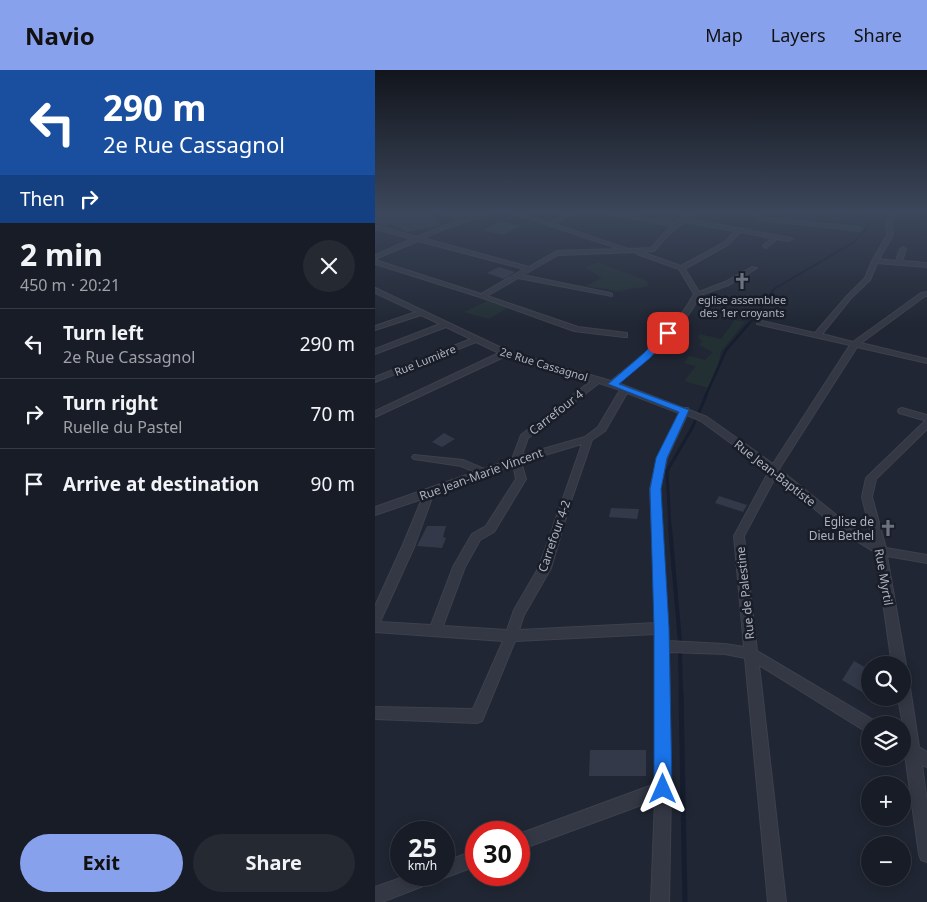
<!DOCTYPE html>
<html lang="en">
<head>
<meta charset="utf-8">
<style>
	body { margin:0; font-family:"Noto Sans",sans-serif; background:#252932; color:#f1f3f6; height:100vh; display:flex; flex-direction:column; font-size:19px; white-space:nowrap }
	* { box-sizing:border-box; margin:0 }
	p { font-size:16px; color:#9fa1a7 }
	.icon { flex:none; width:28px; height:28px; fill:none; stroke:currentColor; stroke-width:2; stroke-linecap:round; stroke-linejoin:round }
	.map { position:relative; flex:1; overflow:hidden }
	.drawer { display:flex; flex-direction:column; background:#181c26; width:375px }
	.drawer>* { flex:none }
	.top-card { background:#1a4fa0; color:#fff; overflow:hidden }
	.fabs { position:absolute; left:486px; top:586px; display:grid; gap:10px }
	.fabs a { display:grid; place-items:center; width:50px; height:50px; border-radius:50%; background:#181c26; box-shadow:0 2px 12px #0003,0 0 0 1px #363a43; font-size:25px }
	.speed { position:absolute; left:15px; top:751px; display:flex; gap:10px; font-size:25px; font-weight:700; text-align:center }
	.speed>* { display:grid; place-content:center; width:65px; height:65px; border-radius:50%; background:#181c26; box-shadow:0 2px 12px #0003,0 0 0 1px #363a43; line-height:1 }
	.speed small { font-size:12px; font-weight:400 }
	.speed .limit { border:8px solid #d22; background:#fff; color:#111 }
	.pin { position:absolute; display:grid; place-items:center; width:42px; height:42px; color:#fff; margin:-21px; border-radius:10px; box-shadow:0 2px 8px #0006 }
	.me { position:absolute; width:55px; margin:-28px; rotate:0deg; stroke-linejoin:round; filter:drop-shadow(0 0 4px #0008) }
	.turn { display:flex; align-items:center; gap:18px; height:105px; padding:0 20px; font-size:22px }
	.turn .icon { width:65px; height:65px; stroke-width:2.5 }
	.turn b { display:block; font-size:35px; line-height:42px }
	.then { display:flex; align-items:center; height:48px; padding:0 20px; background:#0003; gap:10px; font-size:19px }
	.round { display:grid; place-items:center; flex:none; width:52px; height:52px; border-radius:26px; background:#252932 }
	.headline { display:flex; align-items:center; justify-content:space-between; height:85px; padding:0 20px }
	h1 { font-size:30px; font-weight:700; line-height:38px }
	.cta { display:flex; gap:10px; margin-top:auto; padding:10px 20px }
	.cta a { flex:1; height:58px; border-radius:30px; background:#87a1ed; color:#111; font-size:20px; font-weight:700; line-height:58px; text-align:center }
	.cta a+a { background:#252932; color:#f1f3f6 }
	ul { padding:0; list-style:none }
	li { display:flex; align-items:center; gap:15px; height:70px; padding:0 20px; border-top:1px solid #363a43 }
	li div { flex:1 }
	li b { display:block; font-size:19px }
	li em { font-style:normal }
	header { display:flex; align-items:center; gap:30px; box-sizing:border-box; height:70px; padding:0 25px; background:#87a1ed; color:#111 }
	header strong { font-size:24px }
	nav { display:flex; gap:28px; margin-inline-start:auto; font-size:18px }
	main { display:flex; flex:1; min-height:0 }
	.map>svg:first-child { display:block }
</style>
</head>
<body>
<header>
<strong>Navio</strong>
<nav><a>Map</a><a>Layers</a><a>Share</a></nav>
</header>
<main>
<section class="drawer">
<div class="top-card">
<div class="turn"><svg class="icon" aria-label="left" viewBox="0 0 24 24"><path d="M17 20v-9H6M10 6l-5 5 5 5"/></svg><div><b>290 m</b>2e Rue Cassagnol</div></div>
<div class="then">Then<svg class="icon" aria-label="right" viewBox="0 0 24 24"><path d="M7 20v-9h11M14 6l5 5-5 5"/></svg></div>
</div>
<div class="headline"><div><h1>2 min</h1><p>450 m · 20:21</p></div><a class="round"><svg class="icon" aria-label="close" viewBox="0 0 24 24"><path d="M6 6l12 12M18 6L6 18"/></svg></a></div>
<ul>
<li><svg class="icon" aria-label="left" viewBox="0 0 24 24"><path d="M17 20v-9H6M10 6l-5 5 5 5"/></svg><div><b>Turn left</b><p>2e Rue Cassagnol</p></div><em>290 m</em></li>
<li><svg class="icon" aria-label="right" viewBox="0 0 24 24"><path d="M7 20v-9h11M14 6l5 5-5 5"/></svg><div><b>Turn right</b><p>Ruelle du Pastel</p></div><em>70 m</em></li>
<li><svg class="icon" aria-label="arrive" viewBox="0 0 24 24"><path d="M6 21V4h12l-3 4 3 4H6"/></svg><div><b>Arrive at destination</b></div><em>90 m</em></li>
</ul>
<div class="cta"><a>Exit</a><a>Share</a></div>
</section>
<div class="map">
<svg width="552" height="832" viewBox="0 0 552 832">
	<rect width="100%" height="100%" fill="#202633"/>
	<g fill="#223034">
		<polygon points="223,192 272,211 273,216 242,221 211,216 227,208 210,197"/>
		<polygon points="112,231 132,238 114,249 89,242"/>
		<polygon points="360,250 370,252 346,281 342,301 333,318 309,311 321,296 309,293 314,286 330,290 338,282 324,275 328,271 323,268 325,264 346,269"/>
	</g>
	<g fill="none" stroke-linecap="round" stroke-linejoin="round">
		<polyline stroke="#151d2f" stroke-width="2" points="396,224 399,219 479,172 495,154 479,143 482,141"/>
		<polyline stroke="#151d2f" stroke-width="2.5" points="330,327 351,280 379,248 397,222"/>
		<polyline stroke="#151d2f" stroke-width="3" points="295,458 292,401 317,358 331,326"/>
		<g stroke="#151d2f" stroke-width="4">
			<polyline points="295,457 305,572"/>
			<polyline points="305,582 306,623"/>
		</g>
		<polyline stroke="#151d2f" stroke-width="5" points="306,622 310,832"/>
	</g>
	<g fill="#333949">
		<polygon points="38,141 49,141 66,155 32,162 16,154 10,156 0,153 0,147 6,144 16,143 20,146"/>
		<polygon points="126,151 145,156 128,165 108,160"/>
		<polygon points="124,197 140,202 129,209 112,203"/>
		<polygon points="69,363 80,369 67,377 57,372"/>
		<polygon points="344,426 372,435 368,442 340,433"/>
		<polygon points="236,438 264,439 262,449 234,447"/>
		<polygon points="52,456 71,456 68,467 71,468 67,478 42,476"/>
		<polygon points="479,591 495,600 495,620 492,625 467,610"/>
		<polygon points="215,680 271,680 271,706 214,706"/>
	</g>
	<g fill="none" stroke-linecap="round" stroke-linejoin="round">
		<g stroke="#3d414d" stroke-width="2">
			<g id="minor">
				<polygon points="0,141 9,141 0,145"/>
				<path d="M54,141H67L97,147L115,141H124L72,158L48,168L154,197L182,181L245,179L130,141H139L174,153L194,141H201L179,154L253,179L276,178L296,156L217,141H231L300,153L318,141H324L313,149L416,168L417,169L414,171L402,169L391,178L388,176L397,168L365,162L354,174L310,199L324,222L350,212L377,197L382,198L354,215L325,225C307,262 274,288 243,313L308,338H313L314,340L332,347L398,394L475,275L382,254V250L440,263L472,226L490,208L497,191L512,165L511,154L516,141H521L517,154L518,165L504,189L521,191L525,179L528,177L531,179L527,191L552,193V197L502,193L495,210L476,228L447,264L478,272L546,223L552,222V226H550L486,273L552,289V293L482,277L404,399L475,456L498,471L487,427L491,408L549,352L552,351V359L501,409L497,427L511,478L552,485V493L512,486L531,595L529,599L528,595H517L501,483L467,462L401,406L369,466L382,581L500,651L502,655H495V663L490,661L384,595L411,832H393L370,588L350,584L294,582L296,719L294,832H276L280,730L144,780V764L280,714L281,564L140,571L107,651L102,653L0,649V637L98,639L128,571L0,562V536L27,477L47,429L0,445V437L100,402L86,396L39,389L37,387L39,385L88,390L109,399L137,389L146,365L216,311L131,286L0,347V341L124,283L101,272L0,312V307L96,269L71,257L0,284V279L65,254L46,245L0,260V256L41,242L0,223V218L133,281L236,311C267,286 300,261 319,224L304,199L262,184L261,182L183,185L148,205L235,223L237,224V226L143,208L112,226L203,257L252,263V267H249L199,261L105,227L0,194V190L106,224L149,199L43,171L0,189V185L37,169L0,159V155L42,167L68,156L91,149ZM310,152L360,161L350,172L306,196L267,182L279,181L295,163ZM224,313L245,320L223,357L210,367L147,385L153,368ZM252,323L304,343L282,388L275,419L281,553L144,560L149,545L176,498L194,437L217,370L230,361ZM312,345L326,351L394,401L359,466L369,577L350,574L293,571L285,419L292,388ZM207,374L164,497L139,540L132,560L68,556L90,497L105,470L119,462L151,409L146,392ZM138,395L141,409L111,456L97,464L78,497L56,555L5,552L39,477L58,425Z"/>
				<polygon points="378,141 384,141 384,144 386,147 484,157 487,159 484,161 385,150 379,146"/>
				<polygon points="552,141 552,144 549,142 549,141"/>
				<polygon points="527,338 552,345 552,351 524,343 523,341 524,339"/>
				<polygon points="528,612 533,614 535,618 544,677 552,682 552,697 547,695 552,731 552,792 546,790 544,784 530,685 528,683 528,655 523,628 528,628"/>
				<polygon points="101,780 101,796 69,808 64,806 62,811 56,813 7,832 0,832 0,817 34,805 69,805 69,792"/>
			</g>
		</g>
		<use href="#minor" fill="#343844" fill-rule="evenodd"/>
	</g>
	<linearGradient id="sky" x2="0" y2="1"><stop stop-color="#12151c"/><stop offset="0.55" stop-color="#3c475b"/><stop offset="1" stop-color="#3c475b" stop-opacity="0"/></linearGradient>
	<rect width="552" height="258" fill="url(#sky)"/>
	<polygon fill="#1a73e8" stroke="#114b97" points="290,261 297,263 275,288 244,314 314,340 292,388 286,419 294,558 297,719 294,725 288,727 282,725 279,719 279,558 275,419 281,388 304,342 233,314 268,284"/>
	<defs>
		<g id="church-bare" transform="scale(1.35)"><path d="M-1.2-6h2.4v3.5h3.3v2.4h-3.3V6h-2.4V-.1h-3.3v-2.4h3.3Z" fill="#6b7280" stroke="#191d28" stroke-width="2.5" paint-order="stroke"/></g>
	</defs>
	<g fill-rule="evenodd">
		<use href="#church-bare" x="367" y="211"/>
		<use href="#church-bare" x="513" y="458"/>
	</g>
	<g text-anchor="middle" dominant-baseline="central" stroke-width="5" stroke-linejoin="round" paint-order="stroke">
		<g font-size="11" fill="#adb2c1" stroke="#191d28">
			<text x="367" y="229">eglise assemblee<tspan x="367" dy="13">des 1er croyants</tspan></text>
		</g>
		<g font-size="11" fill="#adb2c1" stroke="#191d28">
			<text transform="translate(50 290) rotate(-22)">Rue Lumière</text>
			<text transform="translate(169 294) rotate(17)">2e Rue Cassagnol</text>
		</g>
		<g font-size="12" fill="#adb2c1" stroke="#191d28">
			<text transform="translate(181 342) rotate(-38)">Carrefour 4</text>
			<text transform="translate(400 403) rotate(38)">Rue Jean-Baptiste</text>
			<text transform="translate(106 404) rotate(-20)">Rue Jean-Marie Vincent</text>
			<text transform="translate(179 466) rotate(-71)">Carrefour 4-2</text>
			<text transform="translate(509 507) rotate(80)">Rue Myrtil</text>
			<text transform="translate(370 523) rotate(-96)">Rue de Palestine</text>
		</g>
		<g font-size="12" fill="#adb2c1" stroke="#191d28" text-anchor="end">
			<text x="499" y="451">Eglise de<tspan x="499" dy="14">Dieu Bethel</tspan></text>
		</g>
	</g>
</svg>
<div class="fabs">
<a><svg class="icon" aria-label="search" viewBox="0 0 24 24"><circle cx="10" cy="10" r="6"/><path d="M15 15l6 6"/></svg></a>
<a><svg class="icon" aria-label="layers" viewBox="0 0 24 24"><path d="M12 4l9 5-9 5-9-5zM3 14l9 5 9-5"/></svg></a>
<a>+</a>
<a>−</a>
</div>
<div class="speed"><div>25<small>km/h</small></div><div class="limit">30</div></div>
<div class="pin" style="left:293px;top:263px;background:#d93025"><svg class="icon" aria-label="arrive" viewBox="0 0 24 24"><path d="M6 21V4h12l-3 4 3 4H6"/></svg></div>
<svg class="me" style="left:288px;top:719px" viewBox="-20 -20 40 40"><path d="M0-17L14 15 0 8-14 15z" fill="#1a73e8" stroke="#fff" stroke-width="4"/></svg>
</div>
</main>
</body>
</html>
